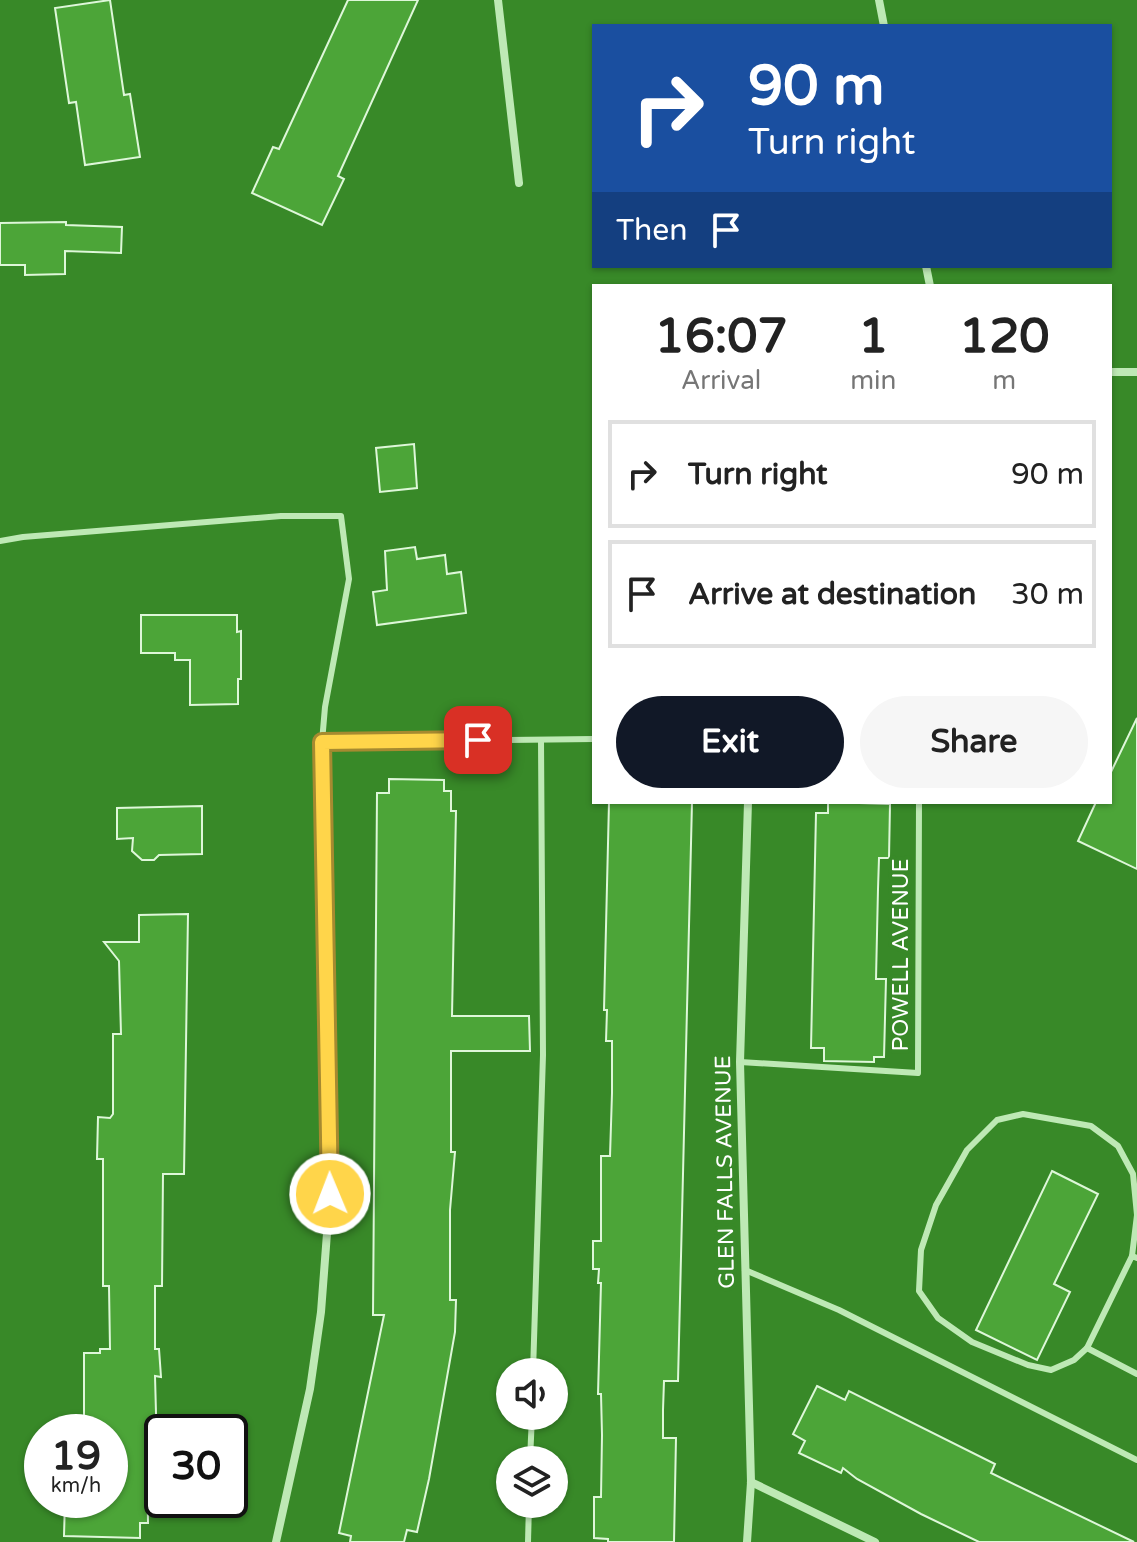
<!DOCTYPE html>
<html lang="en">
<head>
<meta charset="utf-8">
<style>
	body { margin:0; font-family:"Varela Round",sans-serif; background:#f6f6f6; color:#222; height:100vh; display:flex; flex-direction:column; font-size:30px; white-space:nowrap }
	* { box-sizing:border-box; margin:0 }
	p { font-size:26px; color:#767676 }
	.icon { flex:none; width:44px; height:44px; fill:none; stroke:currentColor; stroke-width:2; stroke-linecap:round; stroke-linejoin:round }
	.map { position:relative; flex:1; overflow:hidden }
	.panel { position:absolute; left:592px; top:284px; width:520px; height:520px; display:flex; flex-direction:column; background:#fff; border-radius:0px; box-shadow:0 2px 6px #0004 }
	.panel>* { flex:none }
	.top-card { position:absolute; left:592px; top:24px; width:520px; height:244px; border-radius:0px; box-shadow:0 2px 6px #0004; background:#1a4fa0; color:#fff; overflow:hidden }
	.tools { position:absolute; left:496px; top:1358px; display:grid; gap:16px }
	.tools a { display:grid; place-items:center; width:72px; height:72px; border-radius:50%; background:#fff; box-shadow:0 2px 6px #0004; font-size:40px }
	.speed { position:absolute; left:24px; top:1414px; display:flex; gap:16px; font-size:40px; font-weight:700; text-align:center }
	.speed>* { display:grid; place-content:center; width:104px; height:104px; border-radius:50%; background:#fff; box-shadow:0 2px 6px #0004; line-height:1 }
	.speed small { font-size:20px; font-weight:400 }
	.speed .limit { border:4px solid #111; border-radius:12px; background:#fff; color:#111 }
	.pin { position:absolute; display:grid; place-items:center; width:68px; height:68px; color:#fff; margin:-34px; border-radius:16px; box-shadow:0 4px 12px #0006 }
	.me { position:absolute; width:88px; margin:-44px; rotate:359deg; stroke-linejoin:round; filter:drop-shadow(0 0 6px #0008) }
	.turn { display:flex; align-items:center; gap:28px; height:168px; padding:0 24px; font-size:36px }
	.turn .icon { width:104px; height:104px; stroke-width:2.5 }
	.turn b { display:block; font-size:56px; line-height:68px }
	.then { display:flex; align-items:center; height:76px; padding:0 24px; background:#0003; gap:16px; font-size:30px }
	.eta { display:flex; justify-content:space-evenly; align-items:center; height:136px; text-align:center }
	.eta b { font-size:48px; font-weight:800; line-height:56px }
	.action { display:flex; gap:16px; margin-top:auto; padding:16px 24px }
	.action a { flex:1; height:92px; border-radius:48px; background:#111827; color:#fff; font-size:32px; font-weight:800; line-height:92px; text-align:center }
	.action a+a { background:#f6f6f6; color:#222 }
	ul { padding:0; list-style:none }
	li { display:flex; align-items:center; gap:24px; height:108px; margin:0 16px 12px; padding:0 8px; border:4px solid #e0e0e0; border-radius:0px }
	li div { flex:1 }
	li b { display:block; font-size:30px }
	li em { font-style:normal }
	.map>svg:first-child { display:block }
</style>
</head>
<body>
<div class="map">
<svg width="1137" height="1542" viewBox="0 0 1137 1542">
	<rect width="100%" height="100%" fill="#388928"/>
	<g fill="#4ca538" stroke="#def7d9" stroke-width="2">
		<polygon points="110,0 124,95 130,94 140,157 85,165 76,102 69,103 55,8"/>
		<polygon points="348,0 418,0 338,176 344,179 322,225 252,193 273,147 279,149"/>
		<polygon points="66,222 66,225 122,227 121,253 65,251 65,274 25,275 25,265 0,265 0,223"/>
		<polygon points="414,444 417,488 380,492 376,448"/>
		<polygon points="415,547 417,559 445,555 447,574 461,572 466,613 377,625 373,592 387,590 385,551"/>
		<polygon points="141,615 237,615 237,632 241,631 241,679 238,679 238,704 190,705 190,660 175,660 175,653 141,653"/>
		<polygon points="1137,718 1137,869 1078,841 1096,802 1110,802 1110,774"/>
		<polygon points="389,779 444,780 444,791 451,791 451,811 456,811 452,1016 529,1016 530,1051 451,1051 451,1152 455,1152 450,1210 450,1300 456,1300 455,1332 429,1479 417,1532 407,1530 404,1542 350,1542 351,1536 339,1533 384,1315 373,1315 377,793 389,793"/>
		<polygon points="609,802 692,802 678,1381 664,1381 663,1410 663,1438 676,1438 674,1542 608,1542 608,1539 594,1538 594,1497 601,1497 602,1435 601,1394 598,1394 601,1283 598,1283 599,1269 593,1269 593,1241 601,1241 601,1156 610,1156 612,1093 612,1041 606,1041 607,1010 604,1010"/>
		<polygon points="828,802 890,804 889,858 879,858 878,889 876,979 886,979 884,1057 874,1057 874,1062 824,1061 824,1048 811,1048 816,813 828,813"/>
		<polygon points="202,806 202,854 159,855 154,860 142,860 132,851 133,838 117,839 117,808"/>
		<polygon points="188,914 184,1174 163,1174 162,1286 155,1286 155,1349 159,1349 161,1377 155,1376 157,1450 147,1450 148,1523 140,1523 140,1538 64,1536 65,1500 110,1500 110,1432 84,1432 84,1353 100,1353 100,1349 110,1349 109,1286 103,1286 103,1159 97,1159 98,1117 110,1118 113,1114 113,1034 121,1034 119,961 104,942 139,942 139,915"/>
		<polygon points="1052,1171 1098,1194 1054,1284 1070,1292 1037,1360 976,1330"/>
		<polygon points="817,1386 845,1400 849,1391 995,1464 991,1473 1134,1542 979,1542 921,1514 857,1479 843,1468 841,1473 799,1453 805,1441 793,1434"/>
	</g>
	<g fill="none" stroke-linecap="round" stroke-linejoin="round">
		<g stroke="#bee9b5" stroke-width="6">
			<polyline points="0,541 23,537 281,516 341,516 349,579 325,707 322,742 594,739"/>
			<polyline points="740,1062 918,1073 919,802"/>
			<polyline points="1137,1258 1132,1256 1087,1348 1137,1374"/>
			<polyline points="745,1270 839,1310 1137,1460"/>
			<polyline points="1087,1348 1074,1360 1051,1370 1028,1365 972,1342 938,1318 919,1291 921,1250 936,1205 967,1150 997,1120 1023,1114 1091,1126 1118,1146 1133,1174 1137,1215 1132,1256"/>
			<polyline points="533,1372 543,1055 541,740"/>
			<polyline points="530,1460 532,1416"/>
			<polyline points="528,1542 529,1504"/>
		</g>
		<g stroke="#bee9b5" stroke-width="8">
			<polyline points="498,0 519,183"/>
			<polyline points="879,0 884,26"/>
			<polyline points="926,266 930,286"/>
			<polyline points="1110,372 1137,372"/>
			<polyline points="751,1482 875,1542"/>
			<polyline points="276,1542 310,1389 321,1312 330,1194 322,742"/>
			<polyline points="747,1542 751,1482 740,1062 748,802"/>
		</g>
	</g>
	<g fill="none" stroke-linecap="round" stroke-linejoin="round">
		<g stroke="#a68a30" stroke-width="20">
			<polyline id="route" points="330,1194 322,742 478,740"/>
		</g>
		<use href="#route" stroke="#ffd54a" stroke-width="14"/>
	</g>
	<g text-anchor="middle" dominant-baseline="central" stroke-width="8" stroke-linejoin="round" paint-order="stroke">
		<g font-size="22" fill="#fff" stroke="#388928">
			<text transform="translate(901 955) rotate(-90)">POWELL AVENUE</text>
			<text transform="translate(725 1172) rotate(-91)">GLEN FALLS AVENUE</text>
		</g>
	</g>
</svg>
<div class="tools">
<a><svg class="icon" aria-label="sound" viewBox="0 0 24 24"><path d="M4 9h4l5-4v14l-5-4H4zM17 9q2 3 0 6"/></svg></a>
<a><svg class="icon" aria-label="layers" viewBox="0 0 24 24"><path d="M12 4l9 5-9 5-9-5zM3 14l9 5 9-5"/></svg></a>
</div>
<div class="speed"><div>19<small>km/h</small></div><div class="limit">30</div></div>
<div class="pin" style="left:478px;top:740px;background:#d93025"><svg class="icon" aria-label="arrive" viewBox="0 0 24 24"><path d="M6 21V4h12l-3 4 3 4H6"/></svg></div>
<svg class="me" style="left:330px;top:1194px" viewBox="-20 -20 40 40"><circle r="17" fill="#ffd54a" stroke="#fff" stroke-width="3"/><path d="M0-11L8 9 0 5-8 9z" fill="#fff"/></svg>
<div class="top-card">
<div class="turn"><svg class="icon" aria-label="right" viewBox="0 0 24 24"><path d="M7 20v-9h11M14 6l5 5-5 5"/></svg><div><b>90 m</b>Turn right</div></div>
<div class="then">Then<svg class="icon" aria-label="arrive" viewBox="0 0 24 24"><path d="M6 21V4h12l-3 4 3 4H6"/></svg></div>
</div>
<section class="panel">
<div class="eta">
<div><b>16:07</b><p>Arrival</p></div>
<div><b>1</b><p>min</p></div>
<div><b>120</b><p>m</p></div>
</div>
<ul>
<li><svg class="icon" aria-label="right" viewBox="0 0 24 24"><path d="M7 20v-9h11M14 6l5 5-5 5"/></svg><div><b>Turn right</b></div><em>90 m</em></li>
<li><svg class="icon" aria-label="arrive" viewBox="0 0 24 24"><path d="M6 21V4h12l-3 4 3 4H6"/></svg><div><b>Arrive at destination</b></div><em>30 m</em></li>
</ul>
<div class="action"><a>Exit</a><a>Share</a></div>
</section>
</div>
</body>
</html>
